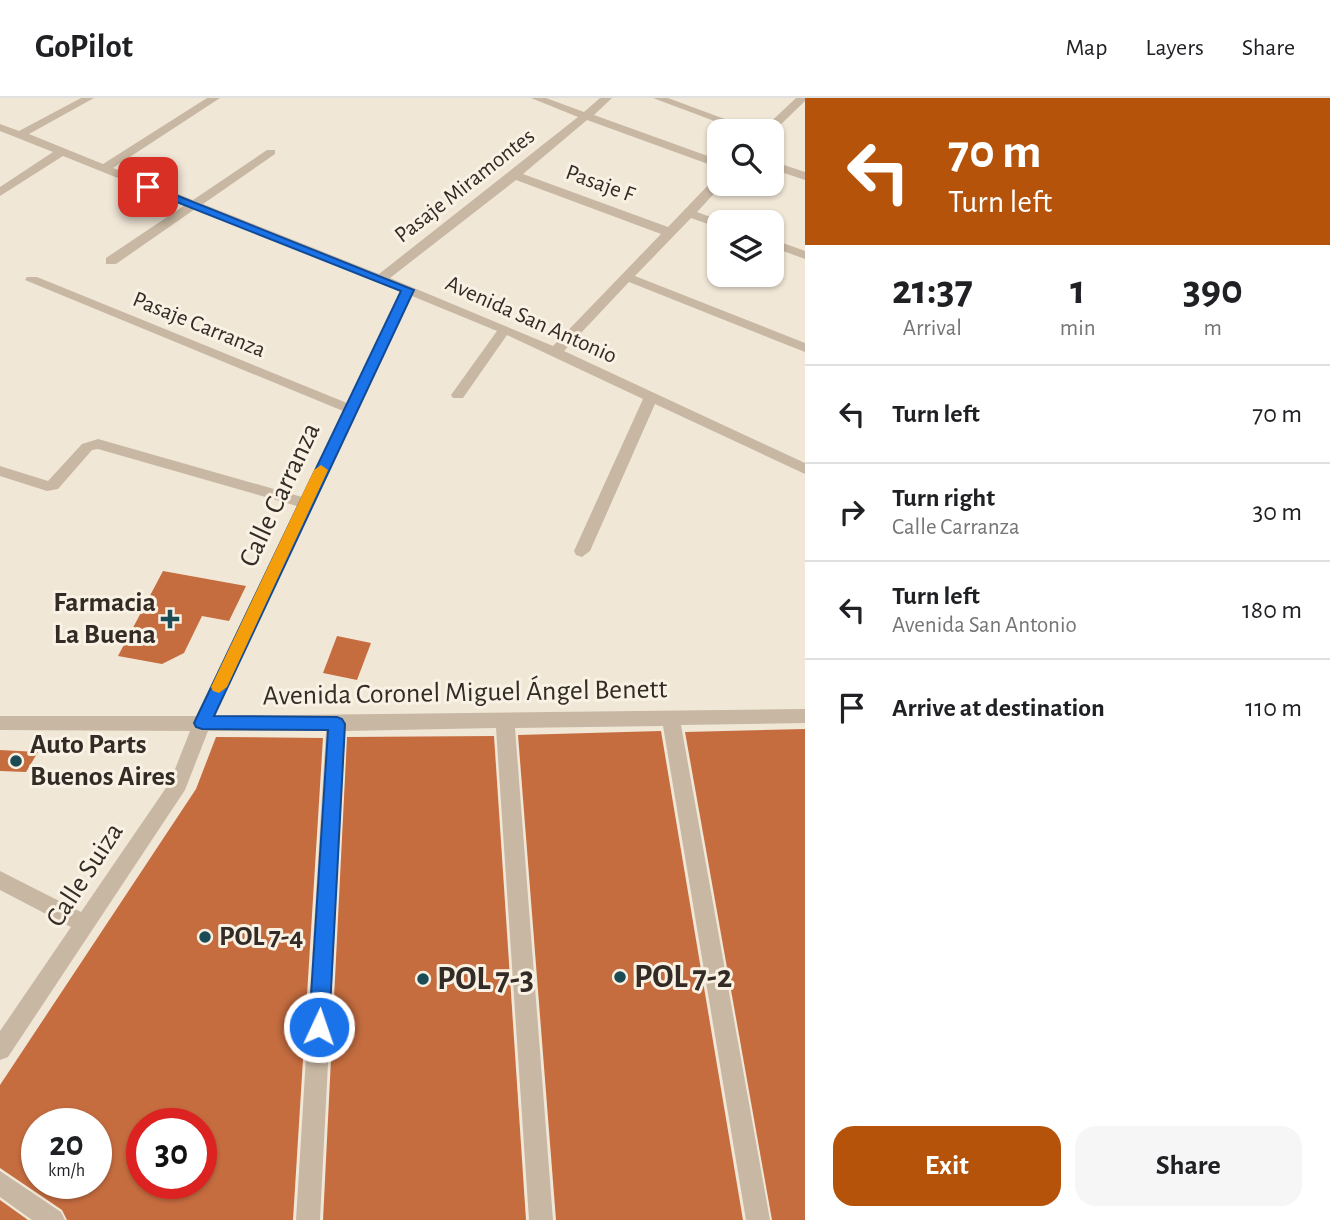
<!DOCTYPE html>
<html lang="en">
<head>
<meta charset="utf-8">
<style>
	body { margin:0; font-family:"Alegreya Sans",sans-serif; background:#f6f6f6; color:#202124; height:100vh; display:flex; flex-direction:column; font-size:26px; white-space:nowrap }
	* { box-sizing:border-box; margin:0 }
	p { font-size:23px; color:#757577 }
	.icon { flex:none; width:38px; height:38px; fill:none; stroke:currentColor; stroke-width:2; stroke-linecap:round; stroke-linejoin:round }
	.map { position:relative; flex:1; overflow:hidden }
	.details { display:flex; flex-direction:column; background:#fff; width:525px }
	.details>* { flex:none }
	.guide { background:#b45309; color:#fff; overflow:hidden }
	.controls { position:absolute; left:707px; top:21px; display:grid; gap:14px }
	.controls a { display:grid; place-items:center; width:77px; height:77px; border-radius:14px; background:#fff; box-shadow:0 2px 5px #0004; font-size:35px }
	.speed { position:absolute; left:21px; top:1010px; display:flex; gap:14px; font-size:35px; font-weight:700; text-align:center }
	.speed>* { display:grid; place-content:center; width:91px; height:91px; border-radius:50%; background:#fff; box-shadow:0 2px 5px #0004; line-height:1 }
	.speed small { font-size:18px; font-weight:400 }
	.speed .limit { border:10px solid #d22; background:#fff; color:#111 }
	.pin { position:absolute; display:grid; place-items:center; width:60px; height:60px; color:#fff; margin:-30px; border-radius:14px; box-shadow:0 4px 10px #0006 }
	.me { position:absolute; width:77px; margin:-38px; rotate:3deg; stroke-linejoin:round; filter:drop-shadow(0 0 5px #0008) }
	.turn { display:flex; align-items:center; gap:24px; height:147px; padding:0 28px; font-size:32px }
	.turn .icon { width:91px; height:91px; stroke-width:2.5 }
	.turn b { display:block; font-size:49px; line-height:60px }
	.eta { display:flex; justify-content:space-evenly; align-items:center; height:119px; text-align:center }
	.eta b { font-size:42px; font-weight:600; line-height:49px }
	.cta { display:flex; gap:14px; margin-top:auto; padding:14px 28px }
	.cta a { flex:1; height:80px; border-radius:21px; background:#b45309; color:#fff; font-size:28px; font-weight:600; line-height:80px; text-align:center }
	.cta a+a { background:#f6f6f6; color:#202124 }
	ul { padding:0; list-style:none }
	li { display:flex; align-items:center; gap:21px; height:98px; padding:0 28px; border-top:2px solid #e0e0e0 }
	li div { flex:1 }
	li b { display:block; font-size:26px }
	li em { font-style:normal }
	header { display:flex; align-items:center; gap:42px; box-sizing:border-box; height:98px; padding:0 35px; background:#fff; border-bottom:2px solid #e0e0e0 }
	header strong { font-size:33px }
	nav { display:flex; gap:38px; margin-inline-start:auto; font-size:24px }
	main { display:flex; flex:1; min-height:0 }
	.map>svg:first-child { display:block }
</style>
</head>
<body>
<header>
<strong>GoPilot</strong>
<nav><a>Map</a><a>Layers</a><a>Share</a></nav>
</header>
<main>
<div class="map">
<svg width="805" height="1122" viewBox="0 0 805 1122">
	<rect width="100%" height="100%" fill="#f1e7d7"/>
	<g fill="#c66d40" fill-rule="evenodd">
		<polygon points="163,473 246,488 229,523 202,518 184,555 162,566 118,558"/>
		<polygon points="337,538 371,545 357,582 323,575"/>
		<polygon points="805,631 805,1122 772,1122 685,634"/>
		<polygon points="661,633 743,1122 556,1122 518,637"/>
		<polygon points="494,638 526,1122 323,1122 347,639"/>
		<path d="M216,639L323,640L293,1122H67L62,1112L0,1070V987L196,691ZM37,1026H96V1085H37ZM142,1026H201V1085H142Z"/>
		<polygon points="0,652 38,654 26,674 0,673"/>
		<polygon points="0,1102 28,1122 0,1122"/>
	</g>
	<g fill="none" stroke-linecap="round" stroke-linejoin="round">
		<g fill="#c8b8a3" fill-rule="evenodd">
			<path d="M81,0H94L29,36L103,66L207,0H220L113,70L193,102L267,52H275V56L203,106L379,176L578,19L531,0H546L584,14L600,0H612L594,17L719,62V70L587,22L523,76L668,129L715,80L719,79V86H723L697,114L724,124H719V130L691,120L635,178L805,245V254L629,184L564,253L805,365V376L655,306L590,453L582,459L576,457L574,453L643,301L507,237L463,300H453L451,297L497,233L412,198L214,618L805,611V625L681,627L770,1122H746L663,628L515,630L553,1122H529L496,630L345,633L320,1122H296L326,633H208L185,692L8,959L0,962V933L71,829L0,792V773L81,814L170,684L190,633L0,632V618H196L297,408L98,351L92,352L58,391L47,393L0,378V368L48,383L82,346L98,341L302,399L343,313L25,182L27,179H37L347,305L401,194L195,111L116,166H106V160L185,107L63,58L0,98V89L53,54L0,33V26L19,33ZM516,82L661,136L553,248L390,180Z"/>
			<polygon points="653,0 668,0 757,33 741,33"/>
			<polygon points="796,0 805,0 805,3 772,35 761,33"/>
			<polygon points="772,63 805,74 805,82 772,71"/>
			<polygon points="772,141 805,153 805,161 772,149"/>
			<polygon points="0,1073 61,1114 65,1122 32,1122 0,1099"/>
		</g>
	</g>
	<polygon fill="#1a73e8" stroke="#114b97" stroke-width="2" points="148,86 414,192 214,618 337,619 342,621 345,626 329,929 326,936 319,938 312,936 309,929 328,632 202,631 196,629 194,625 401,193 144,91 144,87"/>
	<polygon fill="#f59e0b" points="321,367 328,372 227,589 219,595 213,593 211,589 314,372"/>
	<g fill="#1b4b55" stroke="#f9f1e3" stroke-width="2.5">
		<path d="M166.5 510.5h7v7h7v7h-7v7h-7v-7h-7v-7h7z"/>
		<circle cx="16" cy="663" r="7"/>
		<circle cx="205" cy="839" r="7"/>
		<circle cx="620" cy="879" r="7"/>
		<circle cx="423" cy="881" r="7"/>
	</g>
	<g text-anchor="middle" dominant-baseline="central" stroke-width="6" stroke-linejoin="round" paint-order="stroke">
		<g font-size="23" fill="#332b25" stroke="#f9f1e3">
			<text transform="translate(600 86) rotate(20)">Pasaje F</text>
			<text transform="translate(465 88) rotate(-38)">Pasaje Miramontes</text>
			<text transform="translate(531 222) rotate(24)">Avenida San Antonio</text>
			<text transform="translate(199 227) rotate(22)">Pasaje Carranza</text>
		</g>
		<g font-size="28" fill="#332b25" stroke="#f9f1e3">
			<text transform="translate(280 397) rotate(-65)">Calle Carranza</text>
			<text transform="translate(465 595) rotate(-1)">Avenida Coronel Miguel Ángel Benett</text>
			<text transform="translate(85 777) rotate(-57)">Calle Suiza</text>
		</g>
		<g font-size="28" font-weight="bold" fill="#332b25" stroke="#f9f1e3" text-anchor="start">
			<text x="156" y="505" text-anchor="end">Farmacia<tspan x="156" dy="32">La Buena</tspan></text>
			<text x="30" y="647">Auto Parts<tspan x="30" dy="32">Buenos Aires</tspan></text>
			<text x="219" y="839">POL 7-4</text>
		</g>
		<g font-size="33" font-weight="bold" fill="#332b25" stroke="#f9f1e3" text-anchor="start">
			<text x="634" y="879">POL 7-2</text>
			<text x="437" y="881">POL 7-3</text>
		</g>
	</g>
</svg>
<div class="controls">
<a><svg class="icon" aria-label="search" viewBox="0 0 24 24"><circle cx="10" cy="10" r="6"/><path d="M15 15l6 6"/></svg></a>
<a><svg class="icon" aria-label="layers" viewBox="0 0 24 24"><path d="M12 4l9 5-9 5-9-5zM3 14l9 5 9-5"/></svg></a>
</div>
<div class="speed"><div>20<small>km/h</small></div><div class="limit">30</div></div>
<div class="pin" style="left:148px;top:89px;background:#d93025"><svg class="icon" aria-label="arrive" viewBox="0 0 24 24"><path d="M6 21V4h12l-3 4 3 4H6"/></svg></div>
<svg class="me" style="left:319px;top:929px" viewBox="-20 -20 40 40"><circle r="17" fill="#1a73e8" stroke="#fff" stroke-width="3"/><path d="M0-11L8 9 0 5-8 9z" fill="#fff"/></svg>
</div>
<section class="details">
<div class="guide">
<div class="turn"><svg class="icon" aria-label="left" viewBox="0 0 24 24"><path d="M17 20v-9H6M10 6l-5 5 5 5"/></svg><div><b>70 m</b>Turn left</div></div>
</div>
<div class="eta">
<div><b>21:37</b><p>Arrival</p></div>
<div><b>1</b><p>min</p></div>
<div><b>390</b><p>m</p></div>
</div>
<ul>
<li><svg class="icon" aria-label="left" viewBox="0 0 24 24"><path d="M17 20v-9H6M10 6l-5 5 5 5"/></svg><div><b>Turn left</b></div><em>70 m</em></li>
<li><svg class="icon" aria-label="right" viewBox="0 0 24 24"><path d="M7 20v-9h11M14 6l5 5-5 5"/></svg><div><b>Turn right</b><p>Calle Carranza</p></div><em>30 m</em></li>
<li><svg class="icon" aria-label="left" viewBox="0 0 24 24"><path d="M17 20v-9H6M10 6l-5 5 5 5"/></svg><div><b>Turn left</b><p>Avenida San Antonio</p></div><em>180 m</em></li>
<li><svg class="icon" aria-label="arrive" viewBox="0 0 24 24"><path d="M6 21V4h12l-3 4 3 4H6"/></svg><div><b>Arrive at destination</b></div><em>110 m</em></li>
</ul>
<div class="cta"><a>Exit</a><a>Share</a></div>
</section>
</main>
</body>
</html>
